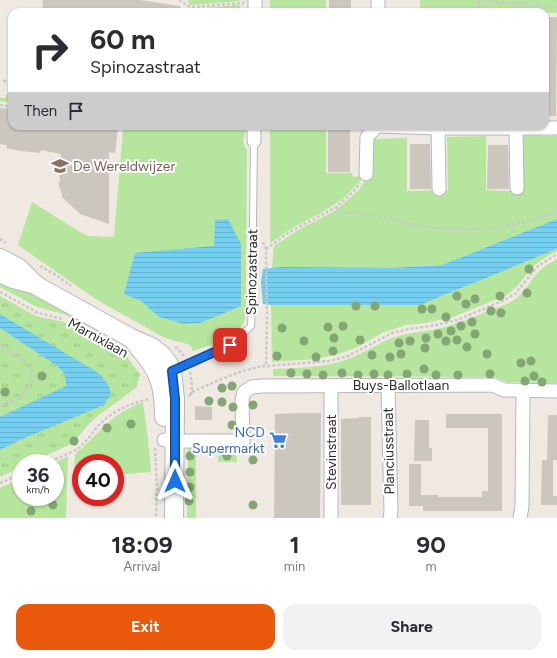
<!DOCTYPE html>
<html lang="en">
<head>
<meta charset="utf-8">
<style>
	body { margin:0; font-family:Figtree,sans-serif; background:#f2f2f3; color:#2b2b33; height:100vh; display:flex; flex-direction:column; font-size:15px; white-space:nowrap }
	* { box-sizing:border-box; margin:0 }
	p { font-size:13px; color:#7c7c81 }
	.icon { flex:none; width:22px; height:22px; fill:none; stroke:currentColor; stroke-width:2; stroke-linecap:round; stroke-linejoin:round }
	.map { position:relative; height:518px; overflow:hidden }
	.details { display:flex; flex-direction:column; background:#fff; flex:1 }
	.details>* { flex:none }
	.top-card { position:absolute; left:8px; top:8px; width:541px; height:122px; border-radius:12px; box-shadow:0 1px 3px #0004; background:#fff; color:#2b2b33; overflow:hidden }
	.speed { position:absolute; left:12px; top:454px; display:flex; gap:8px; font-size:20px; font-weight:700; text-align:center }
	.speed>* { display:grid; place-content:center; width:52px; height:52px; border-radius:50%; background:#fff; box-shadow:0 1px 3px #0004; line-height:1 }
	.speed small { font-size:10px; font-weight:400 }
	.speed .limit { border:6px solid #d22; background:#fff; color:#111 }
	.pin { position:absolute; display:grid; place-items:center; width:34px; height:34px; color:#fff; margin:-17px; border-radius:8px; box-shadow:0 2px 6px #0006 }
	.me { position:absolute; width:44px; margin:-22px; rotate:0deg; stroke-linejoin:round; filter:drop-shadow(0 0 3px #0008) }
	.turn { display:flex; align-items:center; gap:14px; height:84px; padding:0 16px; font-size:18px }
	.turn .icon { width:52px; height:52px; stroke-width:2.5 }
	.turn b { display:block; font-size:28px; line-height:34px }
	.then { display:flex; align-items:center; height:38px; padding:0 16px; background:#0003; gap:8px; font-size:15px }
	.eta { display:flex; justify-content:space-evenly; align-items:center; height:68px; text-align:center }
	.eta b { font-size:24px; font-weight:700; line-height:28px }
	.action { display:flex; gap:8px; margin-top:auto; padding:8px 16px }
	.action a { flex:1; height:46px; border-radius:12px; background:#ea580c; color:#fff; font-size:16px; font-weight:700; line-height:46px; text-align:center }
	.action a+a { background:#f2f2f3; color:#2b2b33 }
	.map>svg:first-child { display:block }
</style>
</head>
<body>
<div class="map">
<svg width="557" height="518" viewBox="0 0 557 518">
	<defs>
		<pattern id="park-tufts" width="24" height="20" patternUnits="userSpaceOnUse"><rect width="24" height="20" fill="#b6e59e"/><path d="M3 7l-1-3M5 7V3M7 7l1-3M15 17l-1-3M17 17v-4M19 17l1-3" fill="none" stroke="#9dc588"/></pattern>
		<pattern id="water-rules" width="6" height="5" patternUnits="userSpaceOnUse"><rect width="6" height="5" fill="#75cff0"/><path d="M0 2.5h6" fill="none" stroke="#66b2ce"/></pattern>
	</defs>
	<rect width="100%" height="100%" fill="#efe9e1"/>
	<g fill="#b6e59e">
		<polygon points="187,0 240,0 240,1 192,5 190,5"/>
		<rect x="270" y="0" width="56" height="12"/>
		<polygon points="420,0 557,0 557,13 420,12"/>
		<polygon points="238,5 240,6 240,12 217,12 197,9"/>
		<polygon points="9,92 12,93 12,103 0,101 0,98 5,98"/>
		<path d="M186,126H247C245,136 240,140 247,150L246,268V311L245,319L242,326L233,336L226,340L193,351C192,350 191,346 190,345C188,344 167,339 163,337L97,300L18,245L32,202L80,232L88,236L114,237L123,130Z"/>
		<path d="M270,126H326V173H352L353,177L363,176C346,203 317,214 291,229C284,233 277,239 270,243Z"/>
		<polygon points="523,135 557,136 557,219 442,265 392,268 272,268 274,246 298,230 336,210 358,191 366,179 373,178 372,139 407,138 407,191 448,190 447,137 486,136 486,190 509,191 523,190"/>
		<path d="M557,249V251C548,256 538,261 531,269C521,280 519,287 505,296L453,317L426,323L406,325L382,333L358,347L338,354L316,359L272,362L271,305H420Z"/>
		<path d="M557,259V383L507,382L495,377L273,376V369C298,368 325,368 348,359C365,353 380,341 398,336C410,332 424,332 437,329C454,325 471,318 488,311C496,308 504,305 511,302C523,295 529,283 537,273C543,267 550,263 557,259Z"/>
		<polygon points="0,278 48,300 119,342 66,315 35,306 0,287"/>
		<path d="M143,402L148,439L151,472L115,475V463H81V478L74,479L75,454C88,444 98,431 110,421C120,413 132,406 143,402Z"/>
		<polygon points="188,446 206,447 206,448 196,448 196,518 187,518"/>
		<path d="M225,448C235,448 237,453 237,462H218C218,456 218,451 225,448Z"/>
		<polygon points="68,456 66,518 0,518 0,488 21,478 21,497 55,497 55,463 54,463"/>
	</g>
	<polygon fill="url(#park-tufts)" points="0,296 36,316 64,322 125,354 140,374 137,387 99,415 88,425 73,443 30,463 21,463 21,467 0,477"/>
	<g fill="url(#water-rules)">
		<polygon points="228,219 241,244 241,306 215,317 200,323 184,324 159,317 141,301 124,294 135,253 214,246 215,220"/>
		<polygon points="557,219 557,249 420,305 271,305 263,304 261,282 263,269 280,267 392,268 442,265"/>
		<polygon points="0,314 100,374 109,386 111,394 104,405 20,440 0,450 0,417 66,386 65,374 56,365 0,328"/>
	</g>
	<g fill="#cbc7bf">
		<polygon points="43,0 140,0 180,6 180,12 42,12"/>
		<rect x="329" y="0" width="22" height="12"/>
		<polygon points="545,17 557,17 556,116 545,116"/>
		<polygon points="0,108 12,109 12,126 97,126 118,129 115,153 109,152 109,224 80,214 63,198 58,183 60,182 59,170 61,154 41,150 40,153 21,151 6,148 7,145 0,144"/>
		<rect x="328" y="126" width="22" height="46"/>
		<polygon points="410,144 430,144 431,189 410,189"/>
		<polygon points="488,145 508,145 509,189 487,189"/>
		<polygon points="195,406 212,407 212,420 195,420"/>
		<polygon points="299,413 321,413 320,518 274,518 275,414"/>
		<polygon points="446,414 502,414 502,511 423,511 423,506 409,506 409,464 421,464 421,495 438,495 438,497 482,497 482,491 488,491 488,428 446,428"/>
		<polygon points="548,415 557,415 557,460 553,460 553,496 557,496 557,505 541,505 542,460 547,460"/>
		<polygon points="359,417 371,417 371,505 341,505 341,419 359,418"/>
		<polygon points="415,420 429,420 429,448 432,448 432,461 414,461"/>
	</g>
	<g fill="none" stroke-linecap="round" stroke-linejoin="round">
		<g stroke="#b4b7c1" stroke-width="8">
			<polyline id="lane" points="174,370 231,345 251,326 252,304 254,141"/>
		</g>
		<g stroke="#b4b7c1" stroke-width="15">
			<g id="street">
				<polyline points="255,12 255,0"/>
				<polyline points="378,12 378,0"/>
				<polyline points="438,128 439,189"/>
				<polyline points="516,128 517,188"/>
				<polyline points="254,141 254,126"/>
				<polyline points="366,174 367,137 377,126 438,128 557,128"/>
				<polyline points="388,385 391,512 390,518"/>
				<polyline points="164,440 182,441 243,441 242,400 244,392 252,387 262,386 493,385 504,390 557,391"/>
				<polyline points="331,518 331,386"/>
				<polyline points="520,518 522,506 523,391"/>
			</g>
		</g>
		<g stroke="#b4b7c1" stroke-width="20">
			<g id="secondary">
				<polyline points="0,258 19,268 37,286 131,338 152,347 162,355 168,363 172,371 175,399 174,518"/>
				<polyline points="0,273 13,279 37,285"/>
				<path d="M135,343C143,353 154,364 158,377C163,388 164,405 164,417"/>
			</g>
		</g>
		<g stroke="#c9c9c9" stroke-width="2.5" stroke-dasharray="3 2" stroke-linecap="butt">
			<polyline points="179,0 190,7 193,7 244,3"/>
			<polyline points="479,0 479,12"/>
			<polyline points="486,0 497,2 557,7"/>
			<polyline points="189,12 190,7"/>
			<polyline points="536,12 536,6"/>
			<polyline points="3,81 12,81"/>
			<polyline points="0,105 12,107"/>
			<polyline points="138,126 166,126"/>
			<path d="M336,207L341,212C355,213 369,215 383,217C395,219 407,224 419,226C461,232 519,230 557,210"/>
			<polyline points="0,239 6,243"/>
			<polyline points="263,242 266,249 266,256 267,315 266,366"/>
			<polyline points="266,249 288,233 336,207 354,191 360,183"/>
			<polyline points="40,266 56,275 71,286"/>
			<polyline points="0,292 38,313 63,319"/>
			<polyline points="0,344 20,358 32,371 31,383 22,397 4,404 0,404"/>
			<polyline points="175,347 177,348 184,356"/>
			<polyline points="190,372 192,386 191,394"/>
			<path d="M189,396L194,391C217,381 241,369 266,366L330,361L348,356L392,333L409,329L436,325L457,320L502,301L515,294L538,266L557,254"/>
			<polyline points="155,448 157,488 156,518"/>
			<path d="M46,463C57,458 70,454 80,447C87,441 92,433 98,426C111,412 130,403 149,399"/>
			<polyline points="0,483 21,474"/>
		</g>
		<use href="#lane" stroke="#fff" stroke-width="6"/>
		<use href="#street" stroke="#fff" stroke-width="13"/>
		<use href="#secondary" stroke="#fff" stroke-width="18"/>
	</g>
	<g fill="#84a574">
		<circle cx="529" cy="269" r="4.5"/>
		<circle cx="527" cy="293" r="4.5"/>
		<circle cx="457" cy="296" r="4.5"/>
		<circle cx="500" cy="296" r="4.5"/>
		<circle cx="475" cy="299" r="4.5"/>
		<circle cx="466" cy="304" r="4.5"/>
		<circle cx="356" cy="306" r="4.5"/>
		<circle cx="375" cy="306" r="4.5"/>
		<circle cx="422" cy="309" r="4.5"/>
		<circle cx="432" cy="309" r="4.5"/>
		<circle cx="491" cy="311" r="4.5"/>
		<circle cx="501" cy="313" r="4.5"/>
		<circle cx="446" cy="317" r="4.5"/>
		<circle cx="472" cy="322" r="4.5"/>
		<circle cx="343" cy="326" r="4.5"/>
		<circle cx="461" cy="326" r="4.5"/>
		<circle cx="328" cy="327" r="4.5"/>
		<circle cx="282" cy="328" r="4.5"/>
		<circle cx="451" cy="331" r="4.5"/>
		<circle cx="438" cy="334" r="4.5"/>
		<circle cx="475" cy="334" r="4.5"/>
		<circle cx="334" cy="338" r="4.5"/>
		<circle cx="426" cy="338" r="4.5"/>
		<circle cx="360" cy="340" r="4.5"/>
		<circle cx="457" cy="340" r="4.5"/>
		<circle cx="304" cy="341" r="4.5"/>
		<circle cx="410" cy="341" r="4.5"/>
		<circle cx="446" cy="341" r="4.5"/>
		<circle cx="399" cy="343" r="4.5"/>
		<circle cx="467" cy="347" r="4.5"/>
		<circle cx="425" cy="348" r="4.5"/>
		<circle cx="333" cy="351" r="4.5"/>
		<circle cx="401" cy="354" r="4.5"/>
		<circle cx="487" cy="354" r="4.5"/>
		<circle cx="372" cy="355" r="4.5"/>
		<circle cx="277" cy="356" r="4.5"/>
		<circle cx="316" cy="357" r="4.5"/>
		<circle cx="390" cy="357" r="4.5"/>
		<circle cx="531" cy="361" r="4.5"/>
		<circle cx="521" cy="363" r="4.5"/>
		<circle cx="424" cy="369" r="4.5"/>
		<circle cx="291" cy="373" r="4.5"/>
		<circle cx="342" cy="373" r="4.5"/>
		<circle cx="307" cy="374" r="4.5"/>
		<circle cx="374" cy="374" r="4.5"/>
		<circle cx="407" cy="374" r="4.5"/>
		<circle cx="490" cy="374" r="4.5"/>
		<circle cx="323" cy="375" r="4.5"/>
		<circle cx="358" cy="375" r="4.5"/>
		<circle cx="388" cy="375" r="4.5"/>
		<circle cx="436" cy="375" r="4.5"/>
		<circle cx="458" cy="375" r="4.5"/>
		<circle cx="42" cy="376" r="4.5"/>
		<circle cx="534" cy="376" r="4.5"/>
		<circle cx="525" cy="381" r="4.5"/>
		<circle cx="542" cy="382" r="4.5"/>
		<circle cx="232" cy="386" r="4.5"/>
		<circle cx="222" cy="388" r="4.5"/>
		<circle cx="5" cy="392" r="4.5"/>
		<circle cx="209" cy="401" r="4.5"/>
		<circle cx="222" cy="402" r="4.5"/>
		<circle cx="253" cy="405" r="4.5"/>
		<circle cx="233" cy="407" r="4.5"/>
		<circle cx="131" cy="424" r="4.5"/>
		<circle cx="232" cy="425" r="4.5"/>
		<circle cx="107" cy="428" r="4.5"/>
		<circle cx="74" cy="441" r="4.5"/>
		<circle cx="190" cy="456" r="4.5"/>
		<circle cx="227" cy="456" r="4.5"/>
		<circle cx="253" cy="460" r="4.5"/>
		<circle cx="190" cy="472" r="4.5"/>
		<circle cx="190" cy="487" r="4.5"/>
		<circle cx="189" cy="501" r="4.5"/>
		<circle cx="53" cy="505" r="4.5"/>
		<circle cx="253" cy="505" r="4.5"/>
		<circle cx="31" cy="511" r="4.5"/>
	</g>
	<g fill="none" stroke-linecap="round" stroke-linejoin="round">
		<g stroke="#114b97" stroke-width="10">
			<polyline id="route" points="175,481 175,399 172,371 230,345"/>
		</g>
		<use href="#route" stroke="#1a73e8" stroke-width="7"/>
	</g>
	<defs>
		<g id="school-bare" transform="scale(1.38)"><path d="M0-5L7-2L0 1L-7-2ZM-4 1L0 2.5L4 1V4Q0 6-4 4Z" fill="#8d6e63" stroke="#fff" stroke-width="2.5" paint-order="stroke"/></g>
		<g id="supermarket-bare" transform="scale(1.38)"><path d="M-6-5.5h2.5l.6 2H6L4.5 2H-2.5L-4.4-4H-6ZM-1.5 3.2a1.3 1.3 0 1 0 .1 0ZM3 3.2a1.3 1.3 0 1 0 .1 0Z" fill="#3f7fe0" stroke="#fff" stroke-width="2.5" paint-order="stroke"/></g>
	</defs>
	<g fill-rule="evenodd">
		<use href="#school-bare" x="60" y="166"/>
		<use href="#supermarket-bare" x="278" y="440"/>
	</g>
	<g text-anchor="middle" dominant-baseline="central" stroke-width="4" stroke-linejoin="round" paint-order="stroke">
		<g font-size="14" fill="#785e54" stroke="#fff" text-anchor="start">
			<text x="73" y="166">De Wereldwijzer</text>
		</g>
		<g font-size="14" fill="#2e2e2e" stroke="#fff">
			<text transform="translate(252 272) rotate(-89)">Spinozastraat</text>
			<text transform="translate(98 338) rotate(29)">Marnixlaan</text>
			<text x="401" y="385">Buys-Ballotlaan</text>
			<text transform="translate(389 451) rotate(-91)">Planciusstraat</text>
			<text transform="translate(331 452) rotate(-90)">Stevinstraat</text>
		</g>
		<g font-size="14" fill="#366cbe" stroke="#fff" text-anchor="end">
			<text x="265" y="432">NCD<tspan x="265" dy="16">Supermarkt</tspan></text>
		</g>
	</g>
</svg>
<div class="speed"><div>36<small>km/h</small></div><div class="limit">40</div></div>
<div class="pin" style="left:230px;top:345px;background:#d93025"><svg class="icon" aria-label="arrive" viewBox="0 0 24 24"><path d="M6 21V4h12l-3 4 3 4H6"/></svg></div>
<svg class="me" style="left:175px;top:481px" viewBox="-20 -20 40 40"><path d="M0-17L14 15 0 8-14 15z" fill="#1a73e8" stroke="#fff" stroke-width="4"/></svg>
<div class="top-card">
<div class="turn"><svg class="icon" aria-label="right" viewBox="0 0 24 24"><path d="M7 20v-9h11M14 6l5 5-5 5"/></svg><div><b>60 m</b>Spinozastraat</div></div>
<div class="then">Then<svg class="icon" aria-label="arrive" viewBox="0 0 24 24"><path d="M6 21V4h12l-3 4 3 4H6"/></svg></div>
</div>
</div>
<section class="details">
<div class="eta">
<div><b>18:09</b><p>Arrival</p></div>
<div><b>1</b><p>min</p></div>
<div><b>90</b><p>m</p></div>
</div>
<div class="action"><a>Exit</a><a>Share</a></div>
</section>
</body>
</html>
